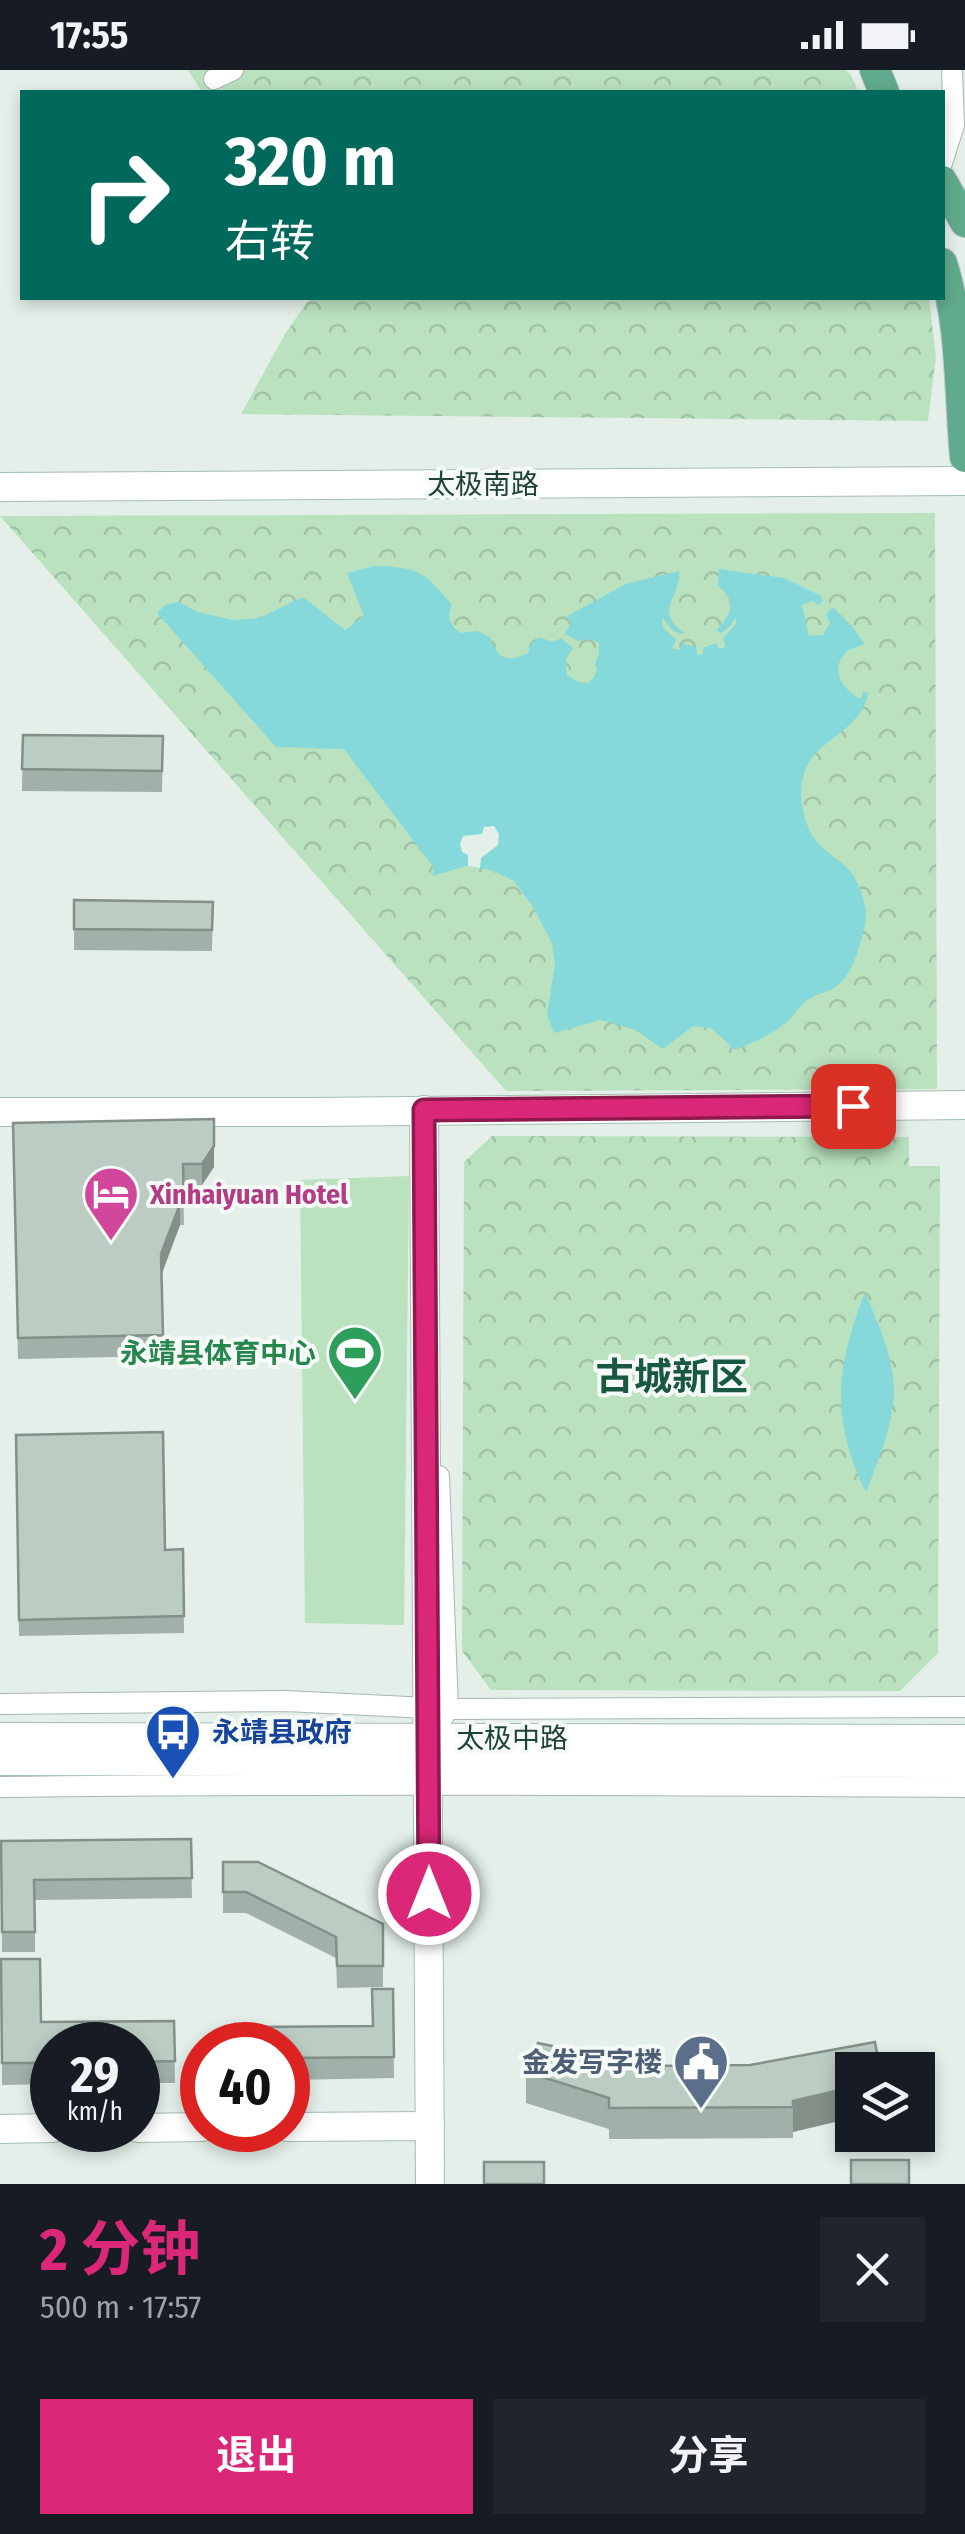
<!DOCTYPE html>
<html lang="zh">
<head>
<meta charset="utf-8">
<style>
	body { margin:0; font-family:"Fira Sans Condensed","Noto Sans SC",sans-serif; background:#20242c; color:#f1f3f6; height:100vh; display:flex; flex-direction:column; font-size:38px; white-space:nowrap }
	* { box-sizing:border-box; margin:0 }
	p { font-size:32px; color:#9ea1a6 }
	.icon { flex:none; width:55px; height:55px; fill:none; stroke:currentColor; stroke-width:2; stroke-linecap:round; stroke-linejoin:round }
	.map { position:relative; height:2114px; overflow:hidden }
	.details { display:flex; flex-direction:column; background:#171b24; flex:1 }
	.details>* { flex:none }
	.banner { position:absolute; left:20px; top:20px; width:925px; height:210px; border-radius:0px; box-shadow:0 5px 15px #0003; background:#00695c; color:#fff; overflow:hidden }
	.fabs { position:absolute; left:835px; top:1982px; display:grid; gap:20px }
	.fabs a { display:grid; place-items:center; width:100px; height:100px; border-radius:0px; background:#171b24; box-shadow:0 5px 15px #0003; font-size:50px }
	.speed { position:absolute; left:30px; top:1952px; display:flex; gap:20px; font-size:50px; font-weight:700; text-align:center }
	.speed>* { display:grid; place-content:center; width:130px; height:130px; border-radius:50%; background:#171b24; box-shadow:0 5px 15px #0003; line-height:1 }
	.speed small { font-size:25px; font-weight:400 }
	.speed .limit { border:15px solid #d22; background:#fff; color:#111 }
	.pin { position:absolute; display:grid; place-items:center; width:85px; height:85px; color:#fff; margin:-42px; border-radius:20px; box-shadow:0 5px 15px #0006 }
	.me { position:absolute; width:110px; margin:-55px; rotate:0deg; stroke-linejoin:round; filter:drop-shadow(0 0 8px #0008) }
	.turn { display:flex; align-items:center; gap:35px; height:210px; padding:0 40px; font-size:45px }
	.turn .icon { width:130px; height:130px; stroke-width:2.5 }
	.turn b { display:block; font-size:70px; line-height:85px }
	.round { display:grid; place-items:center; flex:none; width:105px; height:105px; border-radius:0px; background:#20242c }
	.summary { display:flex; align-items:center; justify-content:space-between; height:170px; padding:0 40px }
	h1 { font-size:60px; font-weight:700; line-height:75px; color:#db2777 }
	.action { display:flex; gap:20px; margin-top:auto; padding:20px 40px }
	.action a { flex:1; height:115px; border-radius:0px; background:#db2777; color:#fff; font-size:40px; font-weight:700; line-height:115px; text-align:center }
	.action a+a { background:#20242c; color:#f1f3f6 }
	.status { display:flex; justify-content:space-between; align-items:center; height:70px; padding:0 50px; background:#171b24; direction:ltr }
	.status svg { height:28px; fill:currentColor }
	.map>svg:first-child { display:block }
</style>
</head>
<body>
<div class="status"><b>17:55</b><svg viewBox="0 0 49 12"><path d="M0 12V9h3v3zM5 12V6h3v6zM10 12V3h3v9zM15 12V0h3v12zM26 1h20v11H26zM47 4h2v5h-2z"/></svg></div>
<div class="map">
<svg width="965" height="2114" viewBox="0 0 965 2114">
	<defs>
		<pattern id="forest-crowns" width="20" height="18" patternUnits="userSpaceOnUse" patternTransform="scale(2.5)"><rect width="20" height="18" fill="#bae2bf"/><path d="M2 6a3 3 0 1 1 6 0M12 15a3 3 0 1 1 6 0" fill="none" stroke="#a0c3a5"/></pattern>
	</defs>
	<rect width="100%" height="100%" fill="#e3efe8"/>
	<polygon fill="#bae2bf" points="409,1106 404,1555 305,1553 300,1110"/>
	<g fill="url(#forest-crowns)">
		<polygon points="188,0 846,0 851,5 858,22 202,22"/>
		<polygon points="310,228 929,228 936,287 928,351 241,344 285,264"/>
		<polygon points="935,443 937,1019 506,1021 0,446"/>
		<polygon points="492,1066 909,1067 909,1096 940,1096 938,1583 900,1621 491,1620 462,1581 464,1092"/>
	</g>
	<g fill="#85d9da">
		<path d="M374,496C418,497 424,501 452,535C447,548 449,554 460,563L477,561L490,567C497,588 507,594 528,583L531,573L541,567C549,572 553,573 561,568L573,578L566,589L567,605L578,612L588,613L594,607L597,599L595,594L599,584V573L591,569L578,571L565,564L571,553L567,546L626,514L679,501C682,527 652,539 684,563L681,564L673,561L662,547L663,557L676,570L672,578L679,580L683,573L696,577L697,585L703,584V578L716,573L719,579L726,577L723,568L736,554V547L730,556L720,564L717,559C732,544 737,531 718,516L719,499L784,508L821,526L823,531L818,535L812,531L802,535L809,566L823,565L830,553L826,544L833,537L852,556L865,574C863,575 851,579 849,580C827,597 843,621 861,629L863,622L868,623C861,665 808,669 802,712C799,731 804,755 816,771C826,783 841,790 851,802C858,811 866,833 866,845C865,863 853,905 838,915C828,923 813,924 804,933C798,938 795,945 789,950C774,964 754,972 735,980L711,958L693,956L663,979L635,960L601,950L554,963L547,945L555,894L552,873L533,837L514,811L491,800L466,796L432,806L434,798L344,679L276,677L157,543L165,535L179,532L197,542L233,550L259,548L303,527L345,560L364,546L347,503Z"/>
		<path d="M865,1222C878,1254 894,1287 894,1322C893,1356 878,1391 866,1422C830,1347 836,1298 865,1222Z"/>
	</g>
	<polygon fill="#e3efe8" points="494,756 499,764 498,775 481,788 480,798 468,796 468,785 462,782 460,774 463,766 482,764 484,757"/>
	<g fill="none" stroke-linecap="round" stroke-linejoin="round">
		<g stroke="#a5b8af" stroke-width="22">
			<g id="street">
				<polyline points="214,9 233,0"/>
				<polyline points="942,93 954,55 952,0"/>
				<polyline points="439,1406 448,1639 442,1649"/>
				<polyline points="0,1634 286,1631 448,1639 965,1637"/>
				<path d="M0,1717C322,1713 643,1715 965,1717"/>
			</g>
		</g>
		<g stroke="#a3bfb1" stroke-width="30">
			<g id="secondary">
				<polyline points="0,417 965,411"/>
				<polyline points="424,1040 430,2114"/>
				<polyline points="0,1042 313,1042 965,1035"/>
				<polyline points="0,1667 965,1669"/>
				<polyline points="0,1691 965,1693"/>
				<polyline points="288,2057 430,2056"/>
				<polyline points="138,2058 202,2057"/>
				<polyline points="0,2059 52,2058"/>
			</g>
		</g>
		<g stroke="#c1cac6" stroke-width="32">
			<g id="primary">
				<polyline points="875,0 884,22"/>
				<polyline points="942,111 965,152"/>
				<path d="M942,193C962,255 959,323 965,387"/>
			</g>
		</g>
		<use href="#street" stroke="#fff" stroke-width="20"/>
		<use href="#secondary" stroke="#fff" stroke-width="28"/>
		<use href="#primary" stroke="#62aa8d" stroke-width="30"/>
	</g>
	<g fill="#a1b0a8">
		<polygon points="23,665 163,666 162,722 22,721"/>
		<polygon points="74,830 213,832 212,881 74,880"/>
		<polygon points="13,1053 214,1097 202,1115 183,1116 184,1155 180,1155 162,1204 163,1286 18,1289"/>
		<polygon points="16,1365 165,1480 183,1479 184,1563 19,1566"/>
		<polygon points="191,1769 192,1828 35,1830 35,1882 2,1882 1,1771"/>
		<polygon points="223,1792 383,1854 383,1917 337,1918 336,1888 246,1843 223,1843"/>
		<polygon points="1,1889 41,1952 174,1951 175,2013 138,2013 138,1975 52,1975 52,2014 2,2015"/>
		<polygon points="393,1919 394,2008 288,2010 288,1975 373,1956"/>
		<polygon points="875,1972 793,2062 793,2068 609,2069 609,2059 526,2033 526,2002 647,1996 750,1995"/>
	</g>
	<g fill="#839088">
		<polygon points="214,1076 214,1097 202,1115 202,1094"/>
		<polygon points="180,1134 180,1155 161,1205 161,1184"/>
		<polygon points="852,2017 852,2048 793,2062 793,2031"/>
	</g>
	<g fill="#bbcdc3" stroke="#839088" stroke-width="2.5">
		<polygon points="23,665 163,666 162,701 22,699"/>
		<polygon points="74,830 213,832 212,860 74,859"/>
		<polygon points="214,1049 214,1076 202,1094 183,1094 184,1134 180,1134 161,1184 163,1265 18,1268 13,1053"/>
		<polygon points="163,1362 165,1480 183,1479 184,1546 19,1550 16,1365"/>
		<polygon points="191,1769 192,1808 34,1810 35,1862 2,1862 1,1771"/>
		<polygon points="223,1792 258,1792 383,1854 383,1896 337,1896 336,1867 246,1822 223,1822"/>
		<polygon points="1,1889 40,1889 41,1952 174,1951 175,1991 138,1992 138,1975 52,1975 52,1993 2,1993"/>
		<polygon points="372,1919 393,1919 394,1987 288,1988 288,1975 246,1975 245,1957 373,1956"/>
		<polygon points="875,1972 880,2000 852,2000 852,2017 793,2031 793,2037 609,2038 609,2028 526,2002 538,1973 647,1996 750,1995"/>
		<rect x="851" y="2090" width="58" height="24"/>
		<rect x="484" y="2092" width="60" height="22"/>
	</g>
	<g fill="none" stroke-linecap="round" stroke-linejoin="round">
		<g stroke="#8e194d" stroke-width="25">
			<polyline id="route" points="429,1824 424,1040 853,1036"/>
		</g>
		<use href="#route" stroke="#db2777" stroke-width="18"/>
	</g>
	<defs>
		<g id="hotel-pin" transform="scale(2.875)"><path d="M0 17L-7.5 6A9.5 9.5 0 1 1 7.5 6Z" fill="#d1479c" stroke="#f5faf7"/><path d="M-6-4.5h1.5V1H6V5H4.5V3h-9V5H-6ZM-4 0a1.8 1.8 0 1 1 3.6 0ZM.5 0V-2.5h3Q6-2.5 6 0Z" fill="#fff"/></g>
		<g id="stadium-pin" transform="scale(2.875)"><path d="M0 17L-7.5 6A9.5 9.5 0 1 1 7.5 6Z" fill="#2e9e5b" stroke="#f5faf7"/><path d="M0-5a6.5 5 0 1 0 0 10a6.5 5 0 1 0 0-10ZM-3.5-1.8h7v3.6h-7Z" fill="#fff"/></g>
		<g id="bus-pin" transform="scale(2.875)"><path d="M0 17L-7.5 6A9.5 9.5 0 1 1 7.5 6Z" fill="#1a4fb4" stroke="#f5faf7"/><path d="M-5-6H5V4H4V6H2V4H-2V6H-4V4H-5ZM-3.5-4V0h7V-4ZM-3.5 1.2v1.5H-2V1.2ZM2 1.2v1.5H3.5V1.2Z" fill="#fff"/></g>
		<g id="civic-pin" transform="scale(2.875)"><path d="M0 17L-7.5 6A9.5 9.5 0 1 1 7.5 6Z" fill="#5c6f8a" stroke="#f5faf7"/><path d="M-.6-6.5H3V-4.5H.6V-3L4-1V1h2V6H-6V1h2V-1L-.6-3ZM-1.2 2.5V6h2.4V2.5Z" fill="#fff"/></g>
	</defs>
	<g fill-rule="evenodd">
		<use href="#hotel-pin" x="111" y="1124"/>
		<use href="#stadium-pin" x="355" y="1283"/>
		<use href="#bus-pin" x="173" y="1662"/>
		<use href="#civic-pin" x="701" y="1992"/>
	</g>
	<g text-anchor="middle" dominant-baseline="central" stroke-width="8" stroke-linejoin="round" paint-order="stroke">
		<g font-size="28" fill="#204335" stroke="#f5faf7">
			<text x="483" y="414">太极南路</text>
			<text x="512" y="1668">太极中路</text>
		</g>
		<g font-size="28" font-weight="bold" fill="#b23c85" stroke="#f5faf7" text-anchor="start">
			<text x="150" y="1124">Xinhaiyuan Hotel</text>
		</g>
		<g font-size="28" font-weight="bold" fill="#27864d" stroke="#f5faf7" text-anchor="end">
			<text x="316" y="1283">永靖县体育中心</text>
		</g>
		<g font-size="28" font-weight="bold" fill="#164399" stroke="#f5faf7" text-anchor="start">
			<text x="212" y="1662">永靖县政府</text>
		</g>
		<g font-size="28" font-weight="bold" fill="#4e5e75" stroke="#f5faf7" text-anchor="end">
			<text x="662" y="1992">金发写字楼</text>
		</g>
		<g font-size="38" font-weight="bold" fill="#195840" stroke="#f5faf7">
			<text x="672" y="1307">古城新区</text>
		</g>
	</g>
</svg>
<div class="fabs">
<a><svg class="icon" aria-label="layers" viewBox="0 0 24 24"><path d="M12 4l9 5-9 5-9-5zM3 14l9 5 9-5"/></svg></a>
</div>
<div class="speed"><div>29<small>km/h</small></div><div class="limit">40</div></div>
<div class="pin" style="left:853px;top:1036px;background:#d93025"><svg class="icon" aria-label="arrive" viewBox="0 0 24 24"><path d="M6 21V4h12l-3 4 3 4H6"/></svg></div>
<svg class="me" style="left:429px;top:1824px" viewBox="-20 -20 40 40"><circle r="17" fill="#db2777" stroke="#fff" stroke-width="3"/><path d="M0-11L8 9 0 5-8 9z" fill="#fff"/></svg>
<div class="banner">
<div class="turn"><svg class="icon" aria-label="right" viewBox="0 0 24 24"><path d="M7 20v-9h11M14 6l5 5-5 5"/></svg><div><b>320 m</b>右转</div></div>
</div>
</div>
<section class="details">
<div class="summary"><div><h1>2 分钟</h1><p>500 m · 17:57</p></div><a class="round"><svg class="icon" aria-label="close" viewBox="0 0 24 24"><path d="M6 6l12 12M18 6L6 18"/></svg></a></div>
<div class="action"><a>退出</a><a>分享</a></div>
</section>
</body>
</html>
